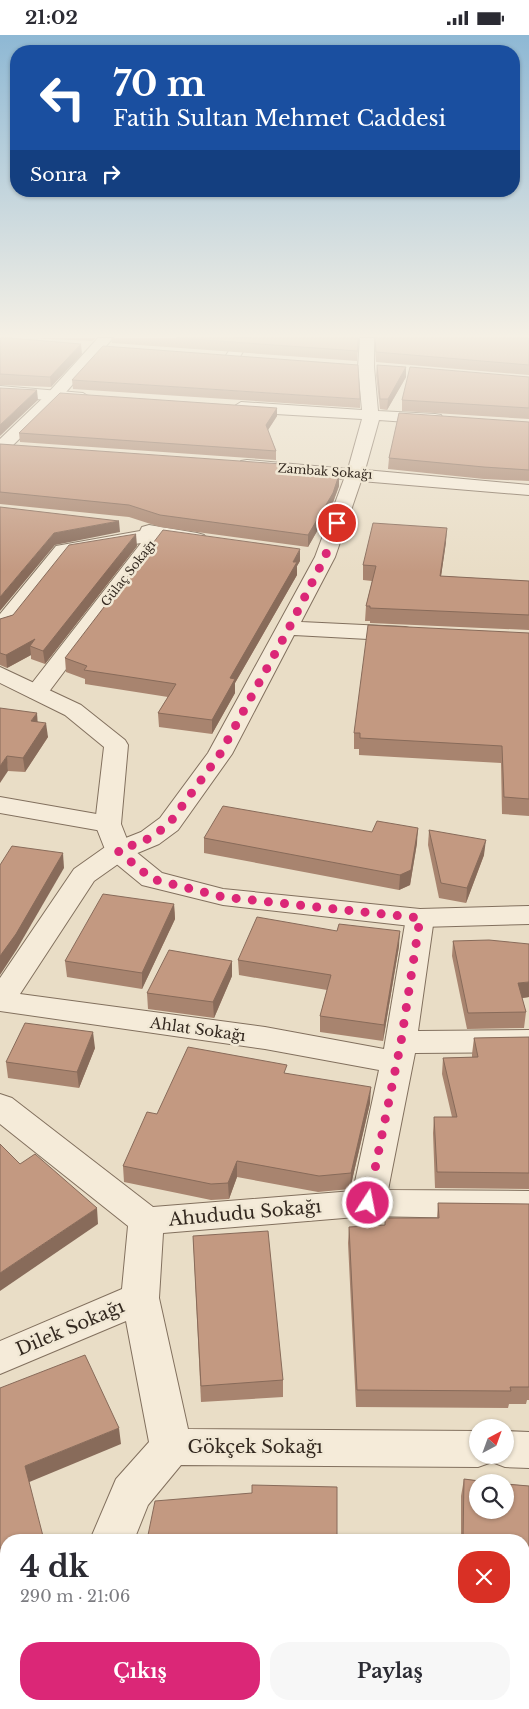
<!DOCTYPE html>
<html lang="tr">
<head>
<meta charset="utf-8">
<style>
	body { margin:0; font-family:"Libre Baskerville",serif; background:#f7f7f7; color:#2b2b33; height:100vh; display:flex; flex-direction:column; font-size:19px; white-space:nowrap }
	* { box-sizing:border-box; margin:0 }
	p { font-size:16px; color:#7c7c81 }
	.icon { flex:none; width:28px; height:28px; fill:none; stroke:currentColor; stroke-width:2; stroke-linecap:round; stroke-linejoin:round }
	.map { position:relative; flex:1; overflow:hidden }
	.details { position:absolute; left:0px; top:1499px; width:530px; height:176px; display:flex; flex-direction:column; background:#fff; border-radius:20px 20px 0 0; box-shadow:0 1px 4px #0004 }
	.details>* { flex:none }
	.hud { position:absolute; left:10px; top:10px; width:510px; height:152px; border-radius:20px; box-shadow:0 1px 4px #0004; background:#1a4fa0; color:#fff; overflow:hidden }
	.needle { width:32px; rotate:41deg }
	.tools { position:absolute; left:469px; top:1384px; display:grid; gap:10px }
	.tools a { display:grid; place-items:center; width:45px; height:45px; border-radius:50%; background:#fff; box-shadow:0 1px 4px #0004; font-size:25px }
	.pin { position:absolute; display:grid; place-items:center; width:42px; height:42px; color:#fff; margin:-21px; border:2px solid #fff; border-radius:50%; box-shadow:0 1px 5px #0007 }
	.me { position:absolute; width:55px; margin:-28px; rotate:11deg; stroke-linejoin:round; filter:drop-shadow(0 0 4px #0008) }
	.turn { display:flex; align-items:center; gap:18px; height:105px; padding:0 20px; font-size:22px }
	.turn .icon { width:65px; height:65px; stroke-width:2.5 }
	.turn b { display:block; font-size:35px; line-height:42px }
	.then { display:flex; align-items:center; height:48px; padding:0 20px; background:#0003; gap:10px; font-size:19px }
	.round { display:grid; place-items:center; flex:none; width:52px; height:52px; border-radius:20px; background:#f7f7f7 }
	.headline { display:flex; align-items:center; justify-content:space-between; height:85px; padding:0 20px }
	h1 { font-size:30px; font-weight:700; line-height:38px }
	.button { display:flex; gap:10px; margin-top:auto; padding:10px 20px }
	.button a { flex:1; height:58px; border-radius:20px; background:#db2777; color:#fff; font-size:20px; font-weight:700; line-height:58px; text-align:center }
	.button a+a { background:#f7f7f7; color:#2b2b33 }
	.status { display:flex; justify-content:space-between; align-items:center; height:35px; padding:0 25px; background:#fff; direction:ltr }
	.status svg { height:14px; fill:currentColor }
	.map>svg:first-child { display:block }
</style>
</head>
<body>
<div class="status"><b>21:02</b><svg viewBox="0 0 49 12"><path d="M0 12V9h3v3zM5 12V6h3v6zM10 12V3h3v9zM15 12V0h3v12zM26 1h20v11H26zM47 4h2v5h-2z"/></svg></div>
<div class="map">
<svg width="529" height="1674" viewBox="0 0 529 1674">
	<rect width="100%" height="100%" fill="#e9ddc6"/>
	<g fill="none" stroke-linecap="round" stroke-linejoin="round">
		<g stroke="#82705e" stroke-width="2">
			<g id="minor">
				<polygon points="237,303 251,303 238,325 228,325 225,322"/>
				<polygon points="360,303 374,303 374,332 378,376 435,379 441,380 443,384 441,388 435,389 379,385 365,435 529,450 529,460 361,446 335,522 301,587 405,592 413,594 416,599 413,604 405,606 294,600 232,719 178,795 159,809 128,822 94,846 20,959 265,992 384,1014 406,883 410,877 420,874 430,877 434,883 418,996 529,995 529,1017 415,1018 388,1155 529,1156 529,1184 368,1181 163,1198 159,1263 188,1394 478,1396 478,1420 505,1420 505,1396 529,1397 529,1433 505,1432 492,1427 478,1432 181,1430 148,1470 134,1505 90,1505 116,1444 149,1407 126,1286 0,1339 0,1306 122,1254 128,1191 0,1089 0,1059 12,1063 153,1172 353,1156 379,1035 265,1014 0,976 0,943 74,834 108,810 141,797 160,783 208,718 315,522 344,444 247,435 241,434 238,430 241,426 247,425 348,434 362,384 241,377 233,372 241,367 362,375 358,332"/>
				<polygon points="0,351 83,358 91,363 83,368 0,361"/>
				<polygon points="149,490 197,498 204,500 207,504 204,508 197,510 163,505 45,662 37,664 29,662 25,657 29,652 141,508 69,520 13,592 0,596 0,579 56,511 140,496 142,492"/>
				<polygon points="0,762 108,781 117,783 121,789 117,795 108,797 0,778"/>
				<polygon points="23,1669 71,1669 69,1674 21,1674"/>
			</g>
		</g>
		<g stroke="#82705e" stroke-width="2">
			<g id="tertiary">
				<polygon points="98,303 113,303 60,364 6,417 0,418 0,404 48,358"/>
				<polygon points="0,632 81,670 125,705 128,710 121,789 130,812 162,838 223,854 420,874 529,871 529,889 420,892 223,870 142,850 108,822 95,789 104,712 65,680 0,648"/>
			</g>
		</g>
		<use href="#minor" fill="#f5ebd9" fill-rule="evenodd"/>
		<use href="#tertiary" fill="#f5ebd9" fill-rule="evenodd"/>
	</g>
	<g fill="#a8846f">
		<polygon points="0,303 82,319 51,352 0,350"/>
		<polygon points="27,303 96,303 92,306"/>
		<polygon points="111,303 359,303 357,326 112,308"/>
		<polygon points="374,303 529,303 529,340 376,327"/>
		<polygon points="377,330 406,342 387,375 380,374 376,340"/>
		<polygon points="529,342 529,384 402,376 402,365"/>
		<polygon points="72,345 360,364 360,373 73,354"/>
		<polygon points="277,373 277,381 268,395 276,416 276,425 20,407 19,398"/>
		<polygon points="529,387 529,446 484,444 388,434 389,423"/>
		<polygon points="0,409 339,440 339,451 332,470 308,512 160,492 129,482 0,469"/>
		<polygon points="446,507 441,541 529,546 529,595 370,588 370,586 365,586 366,571 372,546 363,545 363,530"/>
		<polygon points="137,511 45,629 31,624 31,620 7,633 0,630 0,584 13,580"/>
		<polygon points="300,526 297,531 297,540 235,648 235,658 212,699 159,692 158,678 168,662 85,649 85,644 66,637 65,623"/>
		<polygon points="529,598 529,781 502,779 501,728 359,720 359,714 354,714 354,698"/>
		<polygon points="0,673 38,687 48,702 25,737 8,736"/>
		<polygon points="429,795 484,820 466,868 439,863 428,810"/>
		<polygon points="372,797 417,808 410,850 399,855 204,818 204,803"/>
		<polygon points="174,869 175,884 142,954 67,942 65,926"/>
		<polygon points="453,906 529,962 522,963 526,977 524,993 467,994 452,921"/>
		<polygon points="399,911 383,1006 320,997 320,981 327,955 239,940 238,925"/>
		<polygon points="232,926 232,941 214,983 148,974 147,958"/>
		<polygon points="529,1002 529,1154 435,1153 433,1098 434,1082 452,1082 442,1039 443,1023 472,1022 472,1019 474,1003"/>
		<polygon points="95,1013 79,1053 8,1043 6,1027"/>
		<polygon points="287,1038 370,1068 350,1154 318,1157 237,1142 229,1164 211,1165 124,1147 123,1131 157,1079"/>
		<polygon points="438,1168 529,1169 529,1365 527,1365 526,1369 509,1369 508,1373 356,1372 348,1208 349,1192 385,1190 437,1183"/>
		<polygon points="193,1201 283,1345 283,1362 201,1367"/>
		<polygon points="464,1444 529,1451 529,1674 459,1674 459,1669 524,1669 524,1505 461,1505 461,1461"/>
		<polygon points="117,1669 412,1669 411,1674 117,1674"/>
	</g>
	<g fill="#886b5a">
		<polygon points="81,309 82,319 51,352 50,342"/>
		<polygon points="406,332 406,342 387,375 388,364"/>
		<polygon points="37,355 38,365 0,401 0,390"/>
		<polygon points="277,373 277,381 266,398 266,390"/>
		<polygon points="339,440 339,451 332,470 308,512 308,500"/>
		<polygon points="119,486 120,497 55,510 0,576 0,562 54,498"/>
		<polygon points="447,493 446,507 439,555 440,541"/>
		<polygon points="136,499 137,511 45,629 43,616"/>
		<polygon points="300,514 300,526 297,531 297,540 235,648 235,658 212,699 212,685 230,643"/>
		<polygon points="35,604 30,611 31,620 7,633 6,620"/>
		<polygon points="37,678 38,692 31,686"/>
		<polygon points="46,688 48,702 25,737 23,723"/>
		<polygon points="7,721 8,736 0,748 0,731"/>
		<polygon points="418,793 417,808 410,850 399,855 400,840"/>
		<polygon points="486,805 484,820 466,868 467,853"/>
		<polygon points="63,818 64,833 17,914 0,940 0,921"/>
		<polygon points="174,869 175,884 142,954 142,938"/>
		<polygon points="400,896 399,911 383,1006 384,990"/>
		<polygon points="232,926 232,941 214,983 213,967"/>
		<polygon points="529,947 529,962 516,964 518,948"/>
		<polygon points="93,997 95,1013 79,1053 77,1037"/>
		<polygon points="371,1052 370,1068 350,1154 351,1138"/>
		<polygon points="237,1126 237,1142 229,1164 228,1148"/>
		<polygon points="97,1173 98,1189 0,1256 0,1238"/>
		<polygon points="119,1393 121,1409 27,1448 25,1431"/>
		<polygon points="6,1604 6,1621 0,1623 0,1606"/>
	</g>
	<g fill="#c39981" stroke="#886b5a">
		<polygon points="0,303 10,303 81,309 50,342 0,339"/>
		<polygon points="176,303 358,303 358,316"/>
		<polygon points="375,303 529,303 529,330 376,317"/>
		<polygon points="103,311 358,330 360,364 72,345"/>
		<polygon points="377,330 406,332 388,364 380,364"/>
		<polygon points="410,332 529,342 529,373 402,365"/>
		<polygon points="0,353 37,355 0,390"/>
		<polygon points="60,358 277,373 266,390 276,416 19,398"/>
		<polygon points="399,378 529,387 529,435 484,432 389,423"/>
		<polygon points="0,409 282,429 285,435 339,440 333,458 308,500 160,480 129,470 0,457"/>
		<polygon points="0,472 119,486 54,498 0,562"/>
		<polygon points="373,488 447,493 440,541 529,546 529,580 370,573 370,571 366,571 376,531 363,530"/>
		<polygon points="163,495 300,514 293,527 297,527 230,643 235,644 212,685 158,678 176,649 84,635 87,631 65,623"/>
		<polygon points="136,499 43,616 30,611 35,604 6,620 0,618 0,584 13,580 69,510"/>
		<polygon points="368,590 529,598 529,764 504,762 502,711 360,703 360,698 354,698"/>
		<polygon points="0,673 37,678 31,686 46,688 23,723 7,721 0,731"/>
		<polygon points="223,771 372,797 377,786 418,793 411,835 400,840 204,803"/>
		<polygon points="429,795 486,805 467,853 441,848"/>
		<polygon points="12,811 63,818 16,899 0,921 0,830"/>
		<polygon points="103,859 174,869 142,938 65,926"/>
		<polygon points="257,882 337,896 339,889 400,896 384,990 320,981 331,940 238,925"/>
		<polygon points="489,905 529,909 529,947 518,948 526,977 468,978 453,906"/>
		<polygon points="169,915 232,926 213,967 147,958"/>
		<polygon points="25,988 93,997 77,1037 6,1027"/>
		<polygon points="529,1002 529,1138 437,1137 434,1082 457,1082 443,1023 478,1022 474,1003"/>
		<polygon points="188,1012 287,1030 284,1038 371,1052 351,1138 319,1141 237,1126 228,1148 211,1149 123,1131 147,1077 157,1079"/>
		<polygon points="0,1109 20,1129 35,1119 97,1173 0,1238"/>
		<polygon points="438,1168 529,1169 529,1352 510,1352 511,1356 357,1355 349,1192 385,1190 385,1183 439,1183"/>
		<polygon points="268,1196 283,1345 201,1351 193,1201"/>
		<polygon points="85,1320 119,1393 25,1431 44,1505 6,1505 6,1604 0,1606 0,1353"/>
		<polygon points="464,1444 495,1448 478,1448 478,1475 505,1475 505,1449 529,1451 529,1670 517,1669 524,1669 524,1505 463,1505"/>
		<polygon points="252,1450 337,1452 337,1505 147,1505 155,1466 252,1458"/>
	</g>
	<linearGradient id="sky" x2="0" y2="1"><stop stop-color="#8eb8d4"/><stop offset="0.56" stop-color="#f5f0e5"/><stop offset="1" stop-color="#f5f0e5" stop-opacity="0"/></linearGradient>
	<rect width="529" height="537" fill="url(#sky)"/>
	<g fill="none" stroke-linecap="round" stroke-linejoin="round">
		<polyline stroke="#db2777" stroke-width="9" stroke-dasharray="0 16.2" points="337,488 325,522 289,593 220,719 169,789 150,803 118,816 152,844 223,862 420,883 401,1007 368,1168"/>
	</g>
	<g text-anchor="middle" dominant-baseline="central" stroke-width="5" stroke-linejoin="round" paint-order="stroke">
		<g font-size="12" fill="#342920" stroke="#f1e8d5">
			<text transform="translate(325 436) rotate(4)">Zambak Sokağı</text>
			<text transform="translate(128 538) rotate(-52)">Gülaç Sokağı</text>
		</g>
		<g font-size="15" fill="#342920" stroke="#f1e8d5">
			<text transform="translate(198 994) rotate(8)">Ahlat Sokağı</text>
		</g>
		<g font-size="18" fill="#342920" stroke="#f1e8d5">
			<text transform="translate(245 1178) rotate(-5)">Ahududu Sokağı</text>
			<text transform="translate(70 1293) rotate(-23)">Dilek Sokağı</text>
			<text x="255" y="1412">Gökçek Sokağı</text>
		</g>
	</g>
</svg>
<div class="tools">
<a><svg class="needle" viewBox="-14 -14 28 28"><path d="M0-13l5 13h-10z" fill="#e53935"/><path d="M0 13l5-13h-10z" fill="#7c7c81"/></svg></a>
<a><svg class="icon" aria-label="search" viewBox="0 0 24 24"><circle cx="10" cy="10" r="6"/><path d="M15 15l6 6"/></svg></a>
</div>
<div class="pin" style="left:337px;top:488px;background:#d93025"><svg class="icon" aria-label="arrive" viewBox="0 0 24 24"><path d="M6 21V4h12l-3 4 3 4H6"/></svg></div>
<svg class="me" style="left:368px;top:1168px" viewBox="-20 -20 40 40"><circle r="17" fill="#db2777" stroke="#fff" stroke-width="3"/><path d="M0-11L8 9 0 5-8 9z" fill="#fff"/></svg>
<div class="hud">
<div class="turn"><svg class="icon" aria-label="left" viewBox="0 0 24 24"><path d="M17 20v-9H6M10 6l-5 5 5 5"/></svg><div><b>70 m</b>Fatih Sultan Mehmet Caddesi</div></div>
<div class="then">Sonra<svg class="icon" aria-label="right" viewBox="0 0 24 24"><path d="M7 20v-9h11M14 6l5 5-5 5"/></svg></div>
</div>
<section class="details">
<div class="headline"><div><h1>4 dk</h1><p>290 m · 21:06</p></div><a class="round" style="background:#d93025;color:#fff"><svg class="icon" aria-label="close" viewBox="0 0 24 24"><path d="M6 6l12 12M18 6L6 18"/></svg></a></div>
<div class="button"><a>Çıkış</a><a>Paylaş</a></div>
</section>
</div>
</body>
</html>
